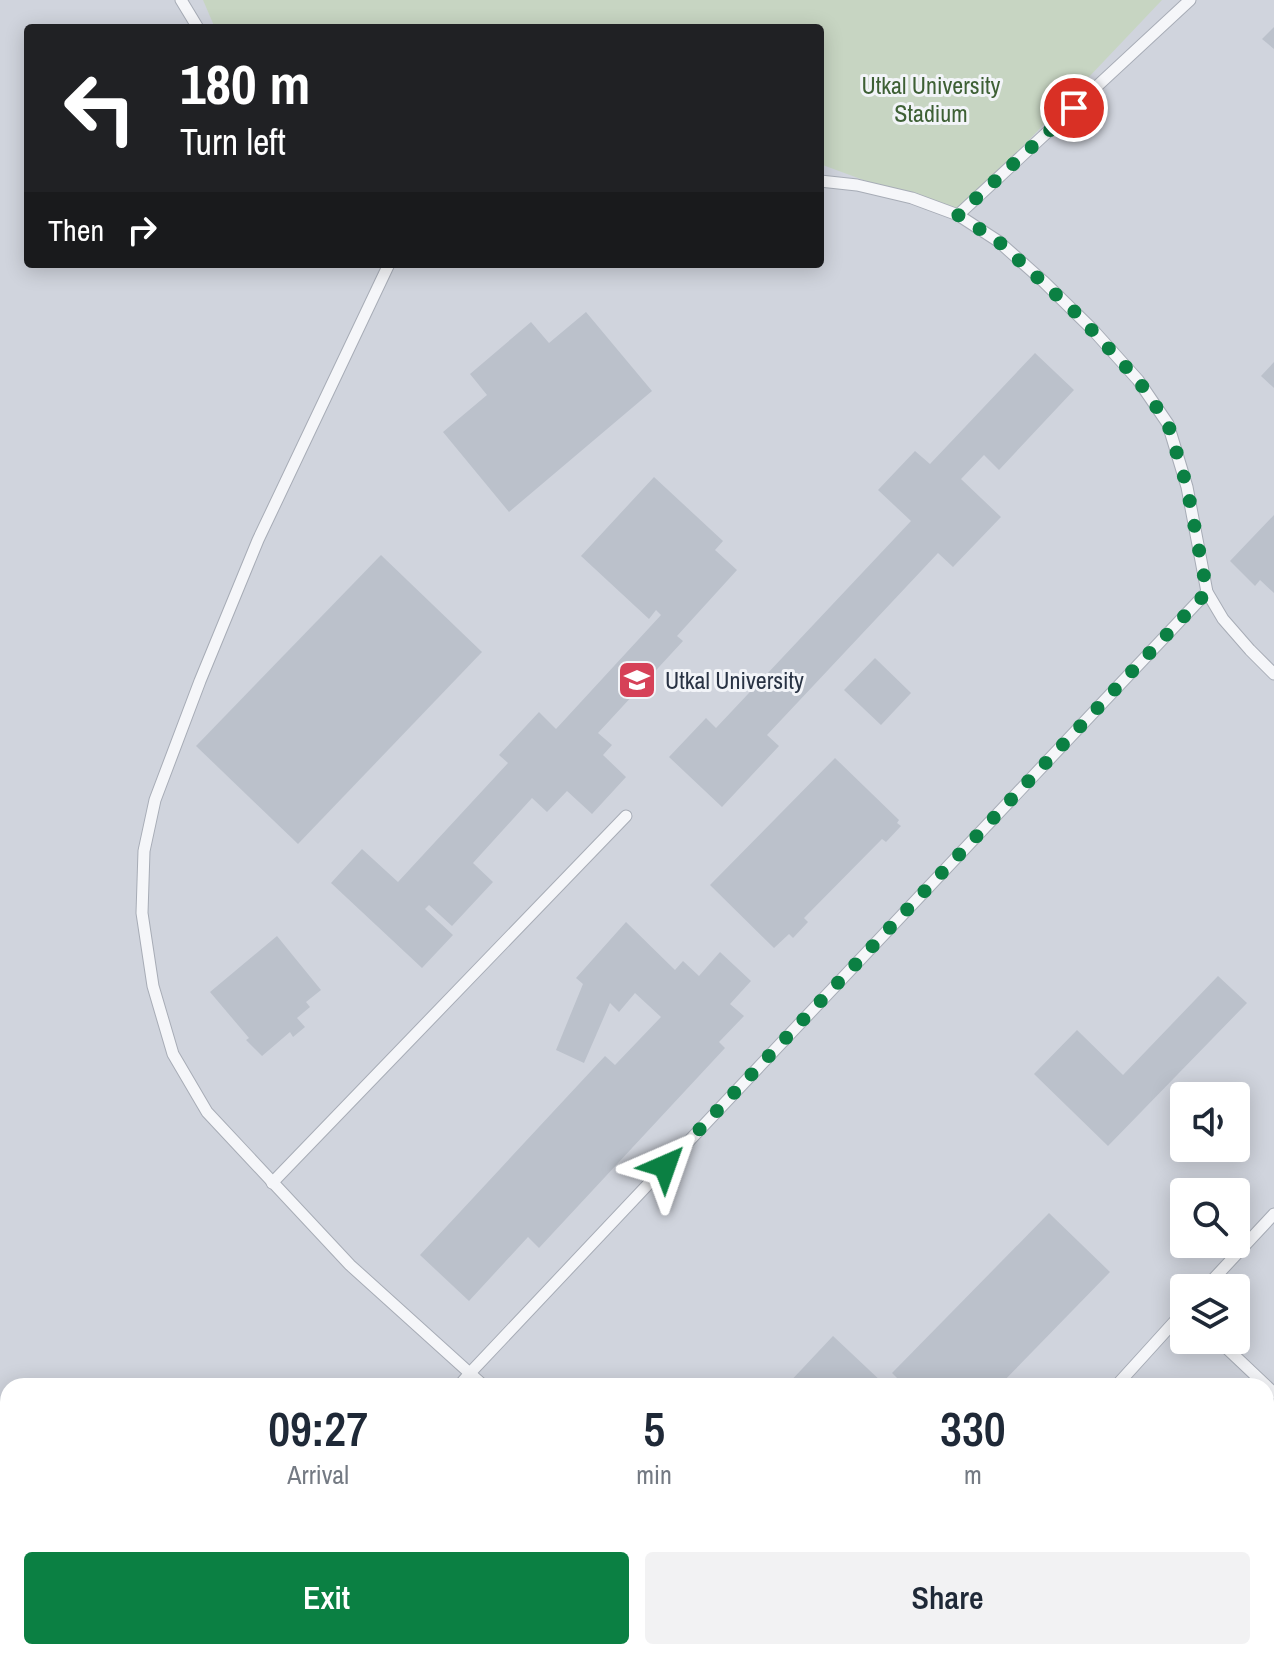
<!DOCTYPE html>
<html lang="en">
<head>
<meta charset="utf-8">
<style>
	body { margin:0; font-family:"Archivo Narrow",sans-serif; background:#f2f2f3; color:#1f2937; height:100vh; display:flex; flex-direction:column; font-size:30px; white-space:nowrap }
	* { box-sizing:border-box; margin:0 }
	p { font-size:26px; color:#747a83 }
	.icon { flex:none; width:44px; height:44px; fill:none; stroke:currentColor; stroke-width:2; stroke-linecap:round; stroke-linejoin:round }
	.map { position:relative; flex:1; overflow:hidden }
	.panel { position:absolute; left:0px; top:1378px; width:1274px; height:282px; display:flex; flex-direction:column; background:#fff; border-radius:24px 24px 0 0; box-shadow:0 4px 20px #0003 }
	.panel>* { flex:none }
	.top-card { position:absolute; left:24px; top:24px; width:800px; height:244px; border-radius:8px; box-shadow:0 4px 20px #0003; background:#202124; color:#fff; overflow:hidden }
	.controls { position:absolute; left:1170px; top:1082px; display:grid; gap:16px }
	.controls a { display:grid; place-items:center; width:80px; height:80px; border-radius:8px; background:#fff; box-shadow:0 4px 20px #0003; font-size:40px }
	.pin { position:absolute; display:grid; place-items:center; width:68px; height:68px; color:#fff; margin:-34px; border:4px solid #fff; border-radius:50%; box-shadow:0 2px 8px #0007 }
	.me { position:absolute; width:88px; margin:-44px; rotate:43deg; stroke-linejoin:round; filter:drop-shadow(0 0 6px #0008) }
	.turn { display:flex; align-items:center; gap:28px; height:168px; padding:0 24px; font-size:36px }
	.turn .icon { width:104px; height:104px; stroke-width:2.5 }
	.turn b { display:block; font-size:56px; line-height:68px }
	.then { display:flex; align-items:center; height:76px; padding:0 24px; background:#0003; gap:16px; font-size:30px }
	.eta { display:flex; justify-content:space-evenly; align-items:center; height:136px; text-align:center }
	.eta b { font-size:48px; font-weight:600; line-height:56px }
	.primary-button { display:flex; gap:16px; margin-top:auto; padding:16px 24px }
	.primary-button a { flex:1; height:92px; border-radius:8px; background:#0b8043; color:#fff; font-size:32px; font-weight:600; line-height:92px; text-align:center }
	.primary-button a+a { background:#f2f2f3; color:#1f2937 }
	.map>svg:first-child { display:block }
</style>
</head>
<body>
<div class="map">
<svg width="1274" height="1659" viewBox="0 0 1274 1659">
	<rect width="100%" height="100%" fill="#e2e5eb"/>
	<path fill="#d0d4dd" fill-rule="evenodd" d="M0,0H1274V1659H0ZM28,28H820V264H28ZM1184,1096H1236V1148H1184ZM1184,1192H1236V1244H1184ZM1184,1288H1236V1340H1184ZM8,1386H1266V1652H8Z"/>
	<polygon fill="#c7d5c2" points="203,0 1162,0 958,215 820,164 820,28 215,28"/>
	<g fill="#bbc1cb">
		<polygon points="1274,27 1274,49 1262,39"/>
		<polygon points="586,312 652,391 509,512 443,432 487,395 470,374 531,322 549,343"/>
		<polygon points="1035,353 1074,390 999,470 984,455 961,479 1001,517 953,567 938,553 767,735 779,746 722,807 669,757 706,718 716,728 911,521 878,490 915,451 930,464"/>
		<polygon points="1274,362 1274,388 1261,376"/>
		<polygon points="654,477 723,541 715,550 737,570 677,636 683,641 598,733 612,745 603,755 626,777 592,814 567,791 547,812 532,798 473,863 493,882 452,926 429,905 425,909 453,935 422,968 331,883 362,849 398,882 508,763 499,755 539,712 556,729 661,615 656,610 649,619 581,556"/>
		<polygon points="1274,515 1274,593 1260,580 1255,586 1230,561"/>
		<polygon points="381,555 482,652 298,844 196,746"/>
		<polygon points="875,658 911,693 881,725 844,690"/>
		<polygon points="835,758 899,820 897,823 901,826 886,842 882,839 804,918 808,922 793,938 789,934 774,948 710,885"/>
		<polygon points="626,922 675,970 683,961 699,976 720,952 751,981 730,1004 744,1016 719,1042 725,1048 539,1248 528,1237 469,1301 420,1255 605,1056 615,1065 661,1017 635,993 619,1012 610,1003 584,1063 556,1050 583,984 576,978"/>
		<polygon points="277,936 321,990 306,1002 310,1007 297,1018 305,1027 293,1037 290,1032 262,1056 246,1040 249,1038 210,992"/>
		<polygon points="1218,976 1247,1003 1108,1146 1034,1074 1077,1030 1123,1075"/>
		<polygon points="1049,1213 1110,1272 999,1386 905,1386 892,1373"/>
		<polygon points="833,1336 884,1384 881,1386 786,1386"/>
		<polygon points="1274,1462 1274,1543 1266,1552 1266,1471"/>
		<polygon points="1274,1595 1274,1654 1269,1659 1217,1659 1223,1652 1266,1652 1266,1604"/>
		<polygon points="48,1652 87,1652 85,1659 45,1659"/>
		<polygon points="284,1652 334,1652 330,1659 278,1659"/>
	</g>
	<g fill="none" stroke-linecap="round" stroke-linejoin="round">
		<g stroke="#a7acb6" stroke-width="13">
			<g id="lane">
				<polyline points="181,0 198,28"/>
				<polyline points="820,181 857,185 912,198 958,215 998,241 1043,281 1093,330 1138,380 1168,424 1187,487 1207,592 1223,619 1250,650 1274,674"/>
				<polyline points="958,215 1190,0"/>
				<polyline points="389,264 258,540 200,681 155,800 144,851 142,913 153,986 173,1054 207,1112 350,1265 484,1386"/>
				<polyline points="272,1183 626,816"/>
				<polyline points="1205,1288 1274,1214"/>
				<polyline points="1218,1340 1274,1393"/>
				<polyline points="459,1386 470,1373 1207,592"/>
				<polyline points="1116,1386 1184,1311"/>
				<polyline points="419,1652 421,1659"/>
				<polyline points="536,1652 543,1659"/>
				<polyline points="760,1652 767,1659"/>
				<polyline points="868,1659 874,1652"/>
			</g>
		</g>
		<use href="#lane" stroke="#f5f6f9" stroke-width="11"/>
	</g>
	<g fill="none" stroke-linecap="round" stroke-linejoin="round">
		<polyline stroke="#0b8043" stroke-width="14" stroke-dasharray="0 25.2" points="665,1166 1207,592 1187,487 1168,424 1138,380 1077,314 998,241 958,215 1074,108"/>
	</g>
	<defs>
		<g id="university-square" transform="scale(2)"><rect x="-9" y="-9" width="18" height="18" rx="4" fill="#d64158" stroke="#f2f4f8"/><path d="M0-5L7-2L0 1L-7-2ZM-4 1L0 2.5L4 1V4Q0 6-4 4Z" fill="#fff"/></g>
	</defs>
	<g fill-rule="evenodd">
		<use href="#university-square" x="637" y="680"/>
	</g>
	<g text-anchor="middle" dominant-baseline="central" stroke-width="6" stroke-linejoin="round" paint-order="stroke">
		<g font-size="24" fill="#3e6035" stroke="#f2f4f8">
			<text x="931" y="85">Utkal University<tspan x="931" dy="28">Stadium</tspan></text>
		</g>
		<g font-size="24" fill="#293344" stroke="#f2f4f8" text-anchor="start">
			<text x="665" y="680">Utkal University</text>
		</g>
	</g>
</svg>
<div class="controls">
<a><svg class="icon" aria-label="sound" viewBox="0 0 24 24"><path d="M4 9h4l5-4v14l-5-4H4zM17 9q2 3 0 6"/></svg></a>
<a><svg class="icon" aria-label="search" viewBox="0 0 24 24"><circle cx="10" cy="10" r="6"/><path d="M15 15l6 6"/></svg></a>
<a><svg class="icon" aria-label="layers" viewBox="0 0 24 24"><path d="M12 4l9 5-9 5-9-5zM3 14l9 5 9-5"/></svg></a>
</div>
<div class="pin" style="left:1074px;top:108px;background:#d93025"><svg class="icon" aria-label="arrive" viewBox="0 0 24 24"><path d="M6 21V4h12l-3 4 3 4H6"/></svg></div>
<svg class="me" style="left:665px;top:1166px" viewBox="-20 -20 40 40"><path d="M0-17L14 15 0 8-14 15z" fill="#0b8043" stroke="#fff" stroke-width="4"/></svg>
<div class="top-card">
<div class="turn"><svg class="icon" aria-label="left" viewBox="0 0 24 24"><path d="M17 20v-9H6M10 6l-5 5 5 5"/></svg><div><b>180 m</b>Turn left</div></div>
<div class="then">Then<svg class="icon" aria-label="right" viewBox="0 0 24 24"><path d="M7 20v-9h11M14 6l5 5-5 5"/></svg></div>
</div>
<section class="panel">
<div class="eta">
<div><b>09:27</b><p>Arrival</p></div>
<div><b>5</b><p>min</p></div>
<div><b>330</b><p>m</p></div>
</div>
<div class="primary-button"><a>Exit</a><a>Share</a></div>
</section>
</div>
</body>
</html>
